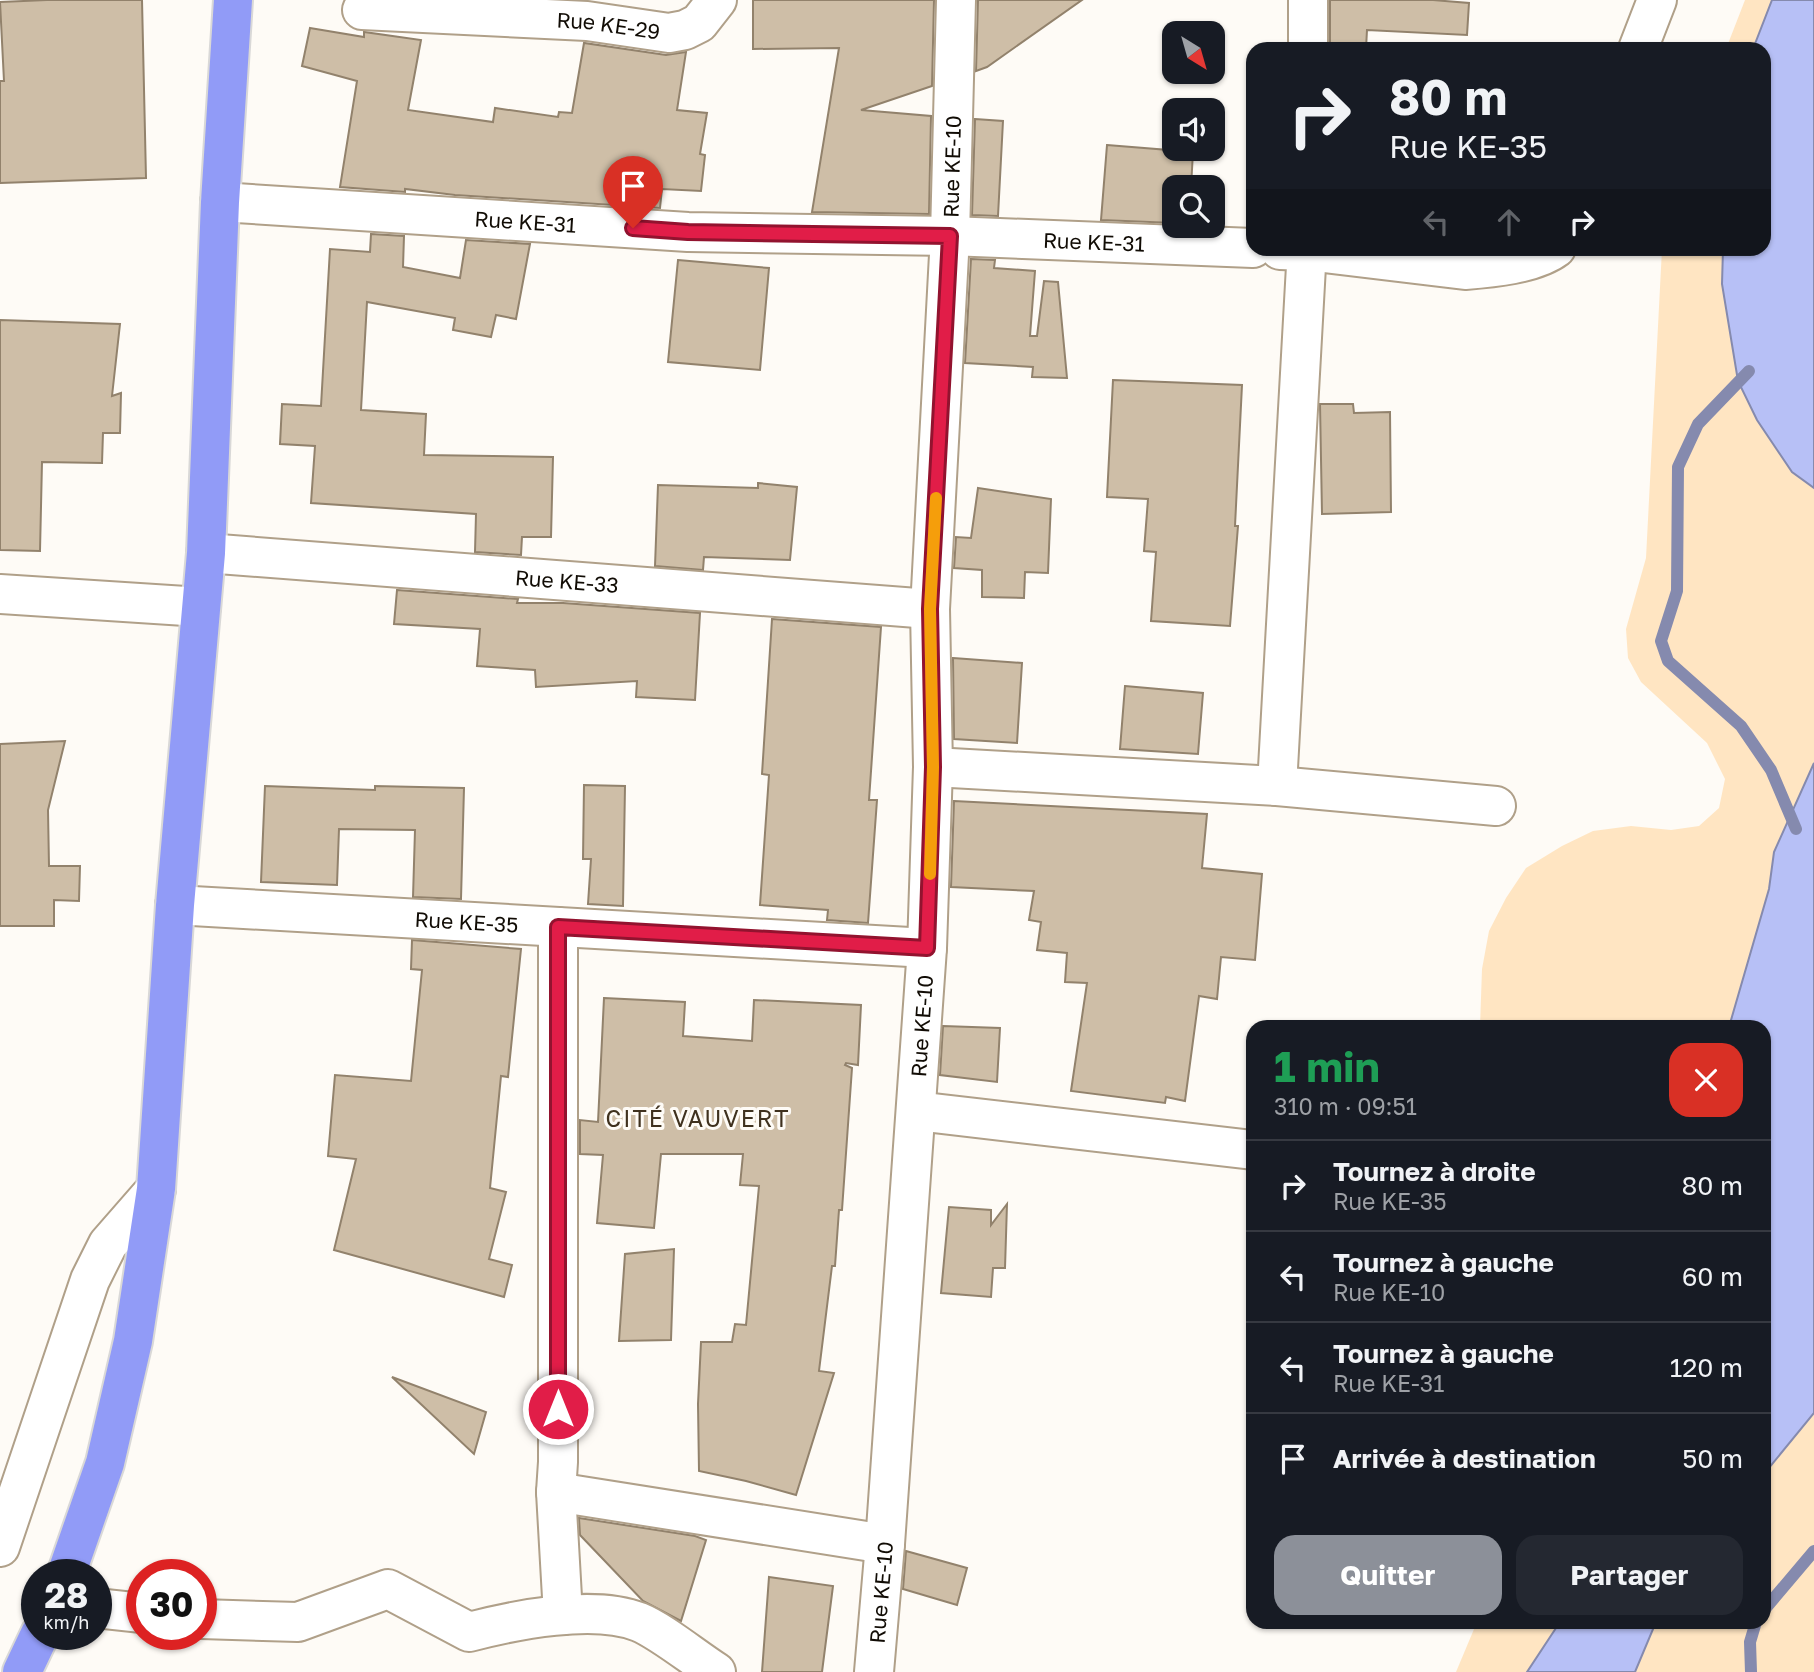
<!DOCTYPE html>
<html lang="fr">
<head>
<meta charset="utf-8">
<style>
	body { margin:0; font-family:"Golos Text",sans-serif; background:#242831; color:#f1f3f6; height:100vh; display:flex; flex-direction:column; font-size:26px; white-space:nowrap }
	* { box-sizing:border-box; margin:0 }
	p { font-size:23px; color:#9ea1a6 }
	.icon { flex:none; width:38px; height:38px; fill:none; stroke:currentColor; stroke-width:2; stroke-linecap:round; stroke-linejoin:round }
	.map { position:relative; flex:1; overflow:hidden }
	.drawer { position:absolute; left:1246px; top:1020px; width:525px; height:609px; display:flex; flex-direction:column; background:#171b24; border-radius:21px; box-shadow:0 2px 5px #0004 }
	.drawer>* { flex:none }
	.guide { position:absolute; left:1246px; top:42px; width:525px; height:214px; border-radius:21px; box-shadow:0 2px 5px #0004; background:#171b24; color:#f1f3f6; overflow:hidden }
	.needle { width:46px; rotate:143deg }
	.tools { position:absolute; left:1162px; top:21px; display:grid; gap:14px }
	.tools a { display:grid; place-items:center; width:63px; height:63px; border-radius:14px; background:#171b24; box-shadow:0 2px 5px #0004; font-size:35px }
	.speed { position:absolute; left:21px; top:1559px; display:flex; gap:14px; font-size:35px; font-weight:700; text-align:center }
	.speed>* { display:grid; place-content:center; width:91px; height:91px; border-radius:50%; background:#171b24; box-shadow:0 2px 5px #0004; line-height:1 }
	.speed small { font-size:18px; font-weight:400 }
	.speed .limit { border:10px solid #d22; background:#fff; color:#111 }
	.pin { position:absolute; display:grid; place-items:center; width:60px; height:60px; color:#fff; margin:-72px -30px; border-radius:50% 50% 50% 0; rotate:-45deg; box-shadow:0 0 7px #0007 }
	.pin .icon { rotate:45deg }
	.me { position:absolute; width:77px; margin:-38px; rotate:0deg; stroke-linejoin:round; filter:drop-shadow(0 0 5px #0008) }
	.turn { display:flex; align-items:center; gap:24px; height:147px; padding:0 28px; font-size:32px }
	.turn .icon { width:91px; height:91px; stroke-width:2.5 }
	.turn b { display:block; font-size:49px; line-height:60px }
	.lanes { display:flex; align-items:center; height:66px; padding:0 28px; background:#0003; justify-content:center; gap:35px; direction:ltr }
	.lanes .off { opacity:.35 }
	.round { display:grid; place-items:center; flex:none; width:74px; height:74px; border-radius:21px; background:#242831 }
	.head { display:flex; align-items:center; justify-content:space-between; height:119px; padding:0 28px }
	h1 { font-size:42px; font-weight:700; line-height:52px; color:#1e9e55 }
	.button { display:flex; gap:14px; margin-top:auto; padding:14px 28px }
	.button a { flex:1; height:80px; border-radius:21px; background:#8c9099; color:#fff; font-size:28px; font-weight:700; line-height:80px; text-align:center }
	.button a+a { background:#242831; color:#f1f3f6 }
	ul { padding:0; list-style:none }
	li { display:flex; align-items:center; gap:21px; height:91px; padding:0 28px; border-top:2px solid #363941 }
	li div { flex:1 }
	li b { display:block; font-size:26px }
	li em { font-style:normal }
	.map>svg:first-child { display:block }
</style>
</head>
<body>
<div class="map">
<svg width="1814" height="1672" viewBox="0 0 1814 1672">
	<rect width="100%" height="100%" fill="#fefbf6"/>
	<g fill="#ffe5c2">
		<polygon points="1745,0 1772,0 1753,49 1726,49"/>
		<polygon points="1662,249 1723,249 1722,284 1792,472 1814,488 1814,763 1774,852 1769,889 1729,1027 1480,1027 1482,969 1489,931 1506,898 1526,868 1562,846 1593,831 1631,826 1671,830 1699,826 1719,808 1725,779 1707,743 1641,682 1628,658 1626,629 1646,558"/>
		<polygon points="1814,1413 1814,1672 1635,1672 1656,1622 1764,1622 1764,1474"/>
		<polygon points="1477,1622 1560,1622 1527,1672 1456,1672"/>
	</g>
	<g fill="#b7c0f6" stroke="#858aae" stroke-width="2">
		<polygon points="1772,0 1814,0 1814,488 1792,472 1757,420 1738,381 1722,284 1723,249 1764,248 1764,49 1753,49"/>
		<polygon points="1814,763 1814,1413 1764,1474 1764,1027 1729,1027 1769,889 1774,852"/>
		<polygon points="1560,1622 1656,1622 1635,1672 1527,1672"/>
	</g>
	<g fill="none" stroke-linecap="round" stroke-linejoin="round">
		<g stroke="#858aae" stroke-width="12">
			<polyline points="1749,371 1698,424 1678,467 1677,591 1661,641 1668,661 1741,726 1771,770 1796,829"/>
			<polyline points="1764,1610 1814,1551"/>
			<polyline points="1751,1672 1750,1642 1756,1622"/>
		</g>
	</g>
	<g fill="#cebea7" stroke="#92826c" stroke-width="2">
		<polygon points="47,0 142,0 146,178 0,183 0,81 4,81 0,2"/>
		<polygon points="753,0 934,0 932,86 861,110 931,116 929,214 812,212 839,48 753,49"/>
		<polygon points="978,0 1082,0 987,67 976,71"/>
		<polygon points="1330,0 1433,0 1469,3 1467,35 1367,30 1366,49 1330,49"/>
		<polygon points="310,28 364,37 364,32 421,40 408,110 493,122 495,108 558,117 559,112 572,113 584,43 666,55 686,52 677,110 707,113 700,154 705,155 701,191 662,189 660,208 455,195 405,189 405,192 340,187 357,81 302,66"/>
		<polygon points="975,119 1003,121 998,216 972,215"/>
		<polygon points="1107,145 1193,152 1191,187 1174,187 1174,223 1101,220"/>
		<polygon points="371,234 404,236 403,267 460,278 466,240 530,244 516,319 496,315 491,337 453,330 455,318 367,302 361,410 426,414 424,455 553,457 551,537 522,537 521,555 475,552 476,514 311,503 315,446 280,444 282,404 321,406 330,249 370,252"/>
		<polygon points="971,259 995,260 994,268 1035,271 1030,336 1037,336 1044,281 1058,282 1067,378 1032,377 1033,367 965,363"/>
		<polygon points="678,260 769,268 760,370 668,362"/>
		<polygon points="0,320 120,324 112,396 121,393 120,433 103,433 102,463 42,462 40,551 0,550"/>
		<polygon points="1113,380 1242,385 1235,526 1238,526 1230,626 1151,621 1156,552 1144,551 1148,499 1107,497"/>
		<polygon points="1320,404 1353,404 1354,413 1390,412 1391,512 1322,514"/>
		<polygon points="758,483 797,487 790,560 704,557 703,570 655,566 658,485 758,488"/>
		<polygon points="978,488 1051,499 1048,573 1025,572 1024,598 982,597 982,570 954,568 956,537 971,538"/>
		<polygon points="397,590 518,599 517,603 563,603 700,613 695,700 636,697 637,681 536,687 535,670 477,666 480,629 394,624"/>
		<polygon points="772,619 881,627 869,800 877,800 868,923 827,920 828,910 760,905 769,775 762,774"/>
		<polygon points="953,658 1022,663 1017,743 954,739"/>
		<polygon points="1125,686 1203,693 1198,754 1120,749"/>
		<polygon points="65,741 48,810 49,866 80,866 79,901 54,900 54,926 0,926 0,744"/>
		<polygon points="584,785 625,786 623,906 588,904 591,859 583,859"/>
		<polygon points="265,786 375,790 375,786 464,788 461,899 413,897 415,830 339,829 337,885 261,882"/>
		<polygon points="954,801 1207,814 1202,868 1262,874 1255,960 1221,957 1217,999 1199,996 1185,1101 1166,1097 1165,1103 1071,1091 1087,983 1065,982 1067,953 1037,950 1041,922 1029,920 1034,891 951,887"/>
		<polygon points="412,940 521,949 508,1077 501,1076 490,1188 506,1192 489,1259 512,1265 504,1297 334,1250 356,1159 328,1156 335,1075 411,1081 422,970 411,969"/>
		<polygon points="604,998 685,1002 683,1036 752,1041 754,1000 861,1005 858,1065 846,1063 845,1065 852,1068 842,1210 839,1210 835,1266 832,1266 819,1371 834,1373 796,1495 746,1481 699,1471 698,1404 701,1342 732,1342 735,1324 746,1325 759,1186 740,1185 743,1154 661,1154 654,1228 597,1223 603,1155 580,1154 580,1120 598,1122"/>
		<polygon points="943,1026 1000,1028 997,1082 940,1075"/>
		<polygon points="1007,1204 1005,1268 993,1268 991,1297 941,1293 949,1207 991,1210 991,1225"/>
		<polygon points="674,1249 671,1340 619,1341 625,1254"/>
		<polygon points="392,1377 486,1412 474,1454"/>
		<polygon points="579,1518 695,1536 706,1540 681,1621 643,1601 580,1535"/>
		<polygon points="906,1551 967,1568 957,1605 903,1589"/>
		<polygon points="769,1577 833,1586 822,1672 762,1672"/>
	</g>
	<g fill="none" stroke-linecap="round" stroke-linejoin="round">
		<g stroke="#b0a089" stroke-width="42">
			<g id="minor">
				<path id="s1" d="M362,10L587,21L669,33L685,30L699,23L717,0"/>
				<polyline points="1308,49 1308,0"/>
				<polyline points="1638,49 1657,0"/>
				<path id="s2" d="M220,202L688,232L950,236L1253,248"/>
				<path d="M1280,250L1307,251L1465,270C1491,268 1535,264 1556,248"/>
				<path id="s3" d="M206,553L930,609"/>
				<polyline points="0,594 201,607"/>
				<polyline points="933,767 1277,786 1496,806"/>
				<polyline points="1277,786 1307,248"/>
				<path id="s4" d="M175,905L927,948"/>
				<polyline points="558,927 558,1462 556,1492 563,1615"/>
				<polyline points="916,1111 1253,1150"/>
				<polyline points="556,1492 885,1544"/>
				<polyline points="0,1547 90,1280 108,1244 156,1189"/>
				<polyline points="96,1608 142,1613"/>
				<path d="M201,1619L298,1622L388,1589L469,1632C515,1620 594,1604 639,1622C661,1631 694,1658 716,1672"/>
				<path id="s5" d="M874,1672L885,1544L927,948L933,767L930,609L950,236L956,0"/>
			</g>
		</g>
		<g stroke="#d9d8d7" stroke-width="42">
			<g id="highway">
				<polyline points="66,1575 105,1463 133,1341 156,1189 175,905 206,553 220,202 233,0"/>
				<polyline points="22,1672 40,1634"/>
			</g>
		</g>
		<use href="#minor" stroke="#fff" stroke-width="38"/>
		<use href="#highway" stroke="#919bf7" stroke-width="38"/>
	</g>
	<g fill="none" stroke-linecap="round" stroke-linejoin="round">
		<g stroke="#92132f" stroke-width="18">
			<polyline id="route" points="558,1409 558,927 927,948 933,767 930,609 950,236 688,232 633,228"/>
		</g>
		<use href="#route" stroke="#e11d48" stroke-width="12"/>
		<polyline stroke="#f59e0b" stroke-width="12" points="930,874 933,767 930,609 936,498"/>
	</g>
	<g text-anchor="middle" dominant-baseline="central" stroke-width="6" stroke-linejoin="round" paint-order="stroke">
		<g font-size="21" fill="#110c05" stroke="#fefbf6">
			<text stroke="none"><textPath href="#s1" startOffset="247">Rue KE-29</textPath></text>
			<text stroke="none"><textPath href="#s5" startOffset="1508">Rue KE-10</textPath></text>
			<text stroke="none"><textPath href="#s2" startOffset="306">Rue KE-31</textPath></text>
			<text stroke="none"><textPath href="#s2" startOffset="875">Rue KE-31</textPath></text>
			<text stroke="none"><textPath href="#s3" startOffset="362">Rue KE-33</textPath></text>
			<text stroke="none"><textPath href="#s4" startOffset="292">Rue KE-35</textPath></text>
			<text stroke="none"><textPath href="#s5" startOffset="648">Rue KE-10</textPath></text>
			<text stroke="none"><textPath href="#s5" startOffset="80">Rue KE-10</textPath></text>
		</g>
		<g font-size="23" letter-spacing="2" fill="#3f311e" stroke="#fefbf6">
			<text x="698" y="1118">CITÉ VAUVERT</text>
		</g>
	</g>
</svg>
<div class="tools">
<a><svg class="needle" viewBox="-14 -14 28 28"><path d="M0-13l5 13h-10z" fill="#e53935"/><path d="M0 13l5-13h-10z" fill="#9ea1a6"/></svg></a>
<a><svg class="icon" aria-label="sound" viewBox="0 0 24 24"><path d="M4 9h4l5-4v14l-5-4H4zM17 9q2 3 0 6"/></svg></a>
<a><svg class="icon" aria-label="search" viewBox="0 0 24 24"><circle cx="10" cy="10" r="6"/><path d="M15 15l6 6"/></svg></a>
</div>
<div class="speed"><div>28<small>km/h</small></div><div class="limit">30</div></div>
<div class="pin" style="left:633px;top:228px;background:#d93025"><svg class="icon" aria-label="arrive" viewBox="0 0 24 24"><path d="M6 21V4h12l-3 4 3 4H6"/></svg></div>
<svg class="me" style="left:558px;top:1409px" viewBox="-20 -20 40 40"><circle r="17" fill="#e11d48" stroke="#fff" stroke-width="3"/><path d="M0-11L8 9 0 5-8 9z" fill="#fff"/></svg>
<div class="guide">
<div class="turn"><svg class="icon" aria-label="right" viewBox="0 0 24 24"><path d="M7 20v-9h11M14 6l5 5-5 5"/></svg><div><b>80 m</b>Rue KE-35</div></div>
<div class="lanes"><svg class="icon off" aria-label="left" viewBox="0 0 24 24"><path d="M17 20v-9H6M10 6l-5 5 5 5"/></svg><svg class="icon off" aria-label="ahead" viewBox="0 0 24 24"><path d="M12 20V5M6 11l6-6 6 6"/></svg><svg class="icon" aria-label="right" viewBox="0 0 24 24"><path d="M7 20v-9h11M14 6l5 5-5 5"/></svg></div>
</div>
<section class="drawer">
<div class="head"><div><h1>1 min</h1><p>310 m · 09:51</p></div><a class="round" style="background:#d93025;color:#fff"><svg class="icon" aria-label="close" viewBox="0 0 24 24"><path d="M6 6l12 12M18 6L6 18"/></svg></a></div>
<ul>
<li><svg class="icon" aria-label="right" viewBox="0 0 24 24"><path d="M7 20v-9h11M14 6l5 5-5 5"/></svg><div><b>Tournez à droite</b><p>Rue KE-35</p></div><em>80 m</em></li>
<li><svg class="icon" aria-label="left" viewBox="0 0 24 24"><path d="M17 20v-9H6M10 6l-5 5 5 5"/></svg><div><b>Tournez à gauche</b><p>Rue KE-10</p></div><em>60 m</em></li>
<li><svg class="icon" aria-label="left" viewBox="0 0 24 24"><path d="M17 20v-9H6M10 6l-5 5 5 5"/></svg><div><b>Tournez à gauche</b><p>Rue KE-31</p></div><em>120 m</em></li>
<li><svg class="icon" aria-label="arrive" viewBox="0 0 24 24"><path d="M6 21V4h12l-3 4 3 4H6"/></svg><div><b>Arrivée à destination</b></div><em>50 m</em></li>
</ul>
<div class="button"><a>Quitter</a><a>Partager</a></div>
</section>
</div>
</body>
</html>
